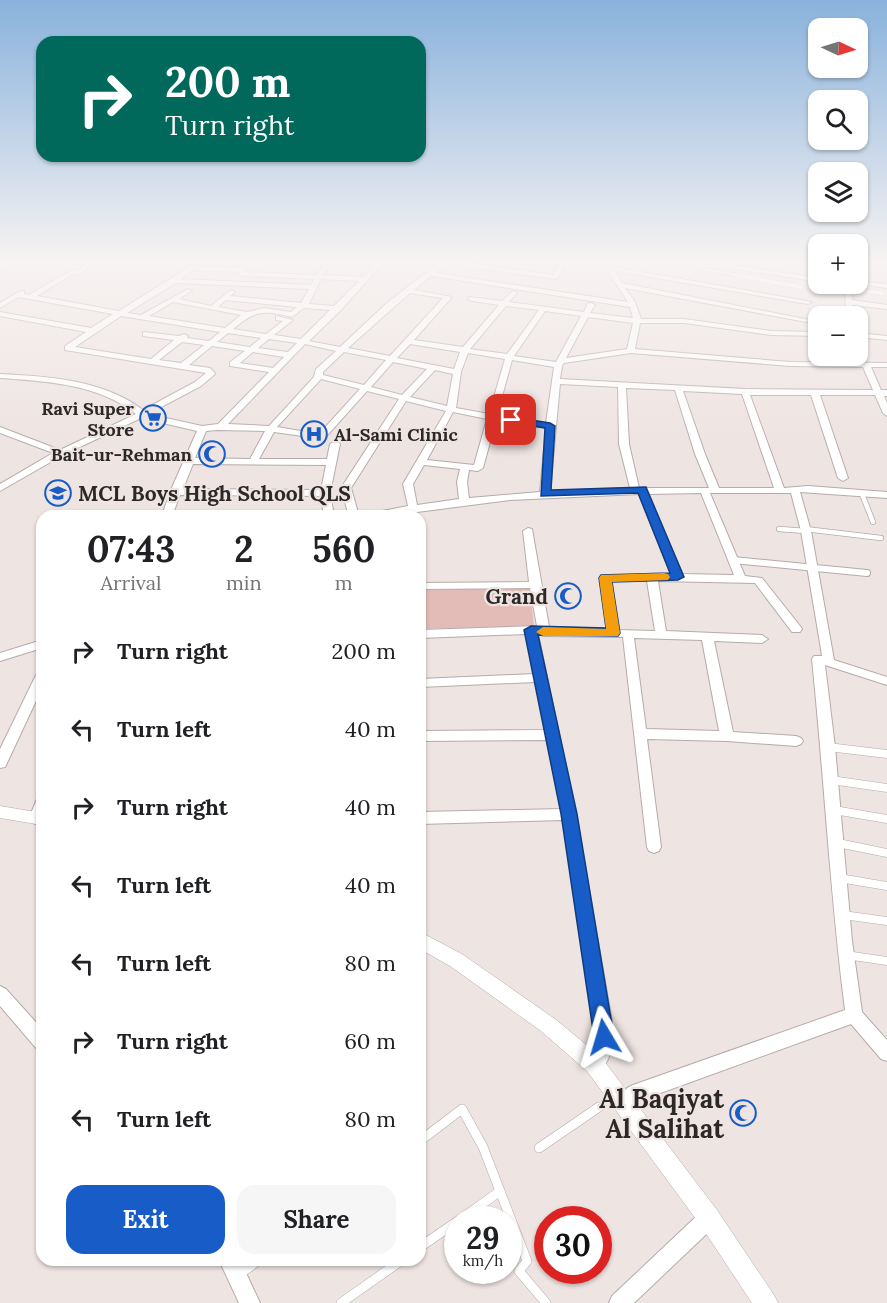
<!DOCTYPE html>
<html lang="en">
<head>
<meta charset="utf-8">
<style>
	body { margin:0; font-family:Lora,serif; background:#f6f6f6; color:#202124; height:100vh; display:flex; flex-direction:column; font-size:22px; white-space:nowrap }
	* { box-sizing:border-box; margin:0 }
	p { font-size:20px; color:#757577 }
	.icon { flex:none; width:33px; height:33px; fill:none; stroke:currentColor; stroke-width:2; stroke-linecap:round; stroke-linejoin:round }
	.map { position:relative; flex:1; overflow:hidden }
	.side { position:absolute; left:36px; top:510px; width:390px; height:756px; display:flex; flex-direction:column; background:#fff; border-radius:18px; box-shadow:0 2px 4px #0004 }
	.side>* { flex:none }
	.banner { position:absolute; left:36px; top:36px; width:390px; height:126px; border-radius:18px; box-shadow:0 2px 4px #0004; background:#00695c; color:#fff; overflow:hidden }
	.needle { width:39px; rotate:94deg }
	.controls { position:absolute; left:808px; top:18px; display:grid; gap:12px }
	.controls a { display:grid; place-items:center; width:60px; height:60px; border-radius:12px; background:#fff; box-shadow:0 2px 4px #0004; font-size:30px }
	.speed { position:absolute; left:444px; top:1206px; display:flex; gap:12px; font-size:30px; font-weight:700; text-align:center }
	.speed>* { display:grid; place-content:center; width:78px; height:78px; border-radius:50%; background:#fff; box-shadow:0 2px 4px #0004; line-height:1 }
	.speed small { font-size:15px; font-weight:400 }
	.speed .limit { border:9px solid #d22; background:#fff; color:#111 }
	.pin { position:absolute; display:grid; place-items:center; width:51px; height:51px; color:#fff; margin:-26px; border-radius:12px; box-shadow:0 3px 9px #0006 }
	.me { position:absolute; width:66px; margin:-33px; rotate:353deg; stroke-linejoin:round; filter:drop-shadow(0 0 4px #0008) }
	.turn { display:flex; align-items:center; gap:21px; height:126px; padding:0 30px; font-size:27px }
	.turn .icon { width:78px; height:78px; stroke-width:2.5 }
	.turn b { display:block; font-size:42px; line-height:51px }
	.eta { display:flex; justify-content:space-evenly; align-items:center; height:102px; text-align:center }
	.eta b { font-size:36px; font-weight:700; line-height:42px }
	.action { display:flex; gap:12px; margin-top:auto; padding:12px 30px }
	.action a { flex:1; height:69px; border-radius:18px; background:#185cc7; color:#fff; font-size:24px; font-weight:700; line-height:69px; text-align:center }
	.action a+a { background:#f6f6f6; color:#202124 }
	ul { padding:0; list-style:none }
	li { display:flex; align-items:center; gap:18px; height:78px; padding:0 30px }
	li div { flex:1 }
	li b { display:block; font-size:22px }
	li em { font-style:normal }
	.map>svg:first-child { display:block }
</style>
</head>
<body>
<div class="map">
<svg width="887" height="1303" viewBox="0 0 887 1303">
	<rect width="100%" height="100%" fill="#eee4e2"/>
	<polygon fill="#e4bcb7" points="530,588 534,626 420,629 420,590"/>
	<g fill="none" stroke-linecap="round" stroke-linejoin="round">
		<g stroke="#b5abaa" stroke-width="4.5">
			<g id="service-far4">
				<polyline points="735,275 801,287"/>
				<polyline points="847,289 882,293"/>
			</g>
		</g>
		<g stroke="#b5abaa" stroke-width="6">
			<g id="service-far3">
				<polyline points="862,494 873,522"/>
				<polyline points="779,529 806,531"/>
				<polyline points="805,529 881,538"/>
			</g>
		</g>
		<g stroke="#b5abaa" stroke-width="8">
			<polyline id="service-far2" points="733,560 867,573"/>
		</g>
		<g stroke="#b5abaa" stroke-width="9">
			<g id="service-far1">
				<polyline points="828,747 887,754"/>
				<polyline points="831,780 887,788"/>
				<polyline points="834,810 887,819"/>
				<polyline points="838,843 887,853"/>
				<polyline points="839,878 887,886"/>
				<polyline points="843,915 887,921"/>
				<polyline points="846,955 887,961"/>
			</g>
		</g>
		<g stroke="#b5abaa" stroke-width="10">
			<g id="service">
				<polyline points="420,1141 462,1109 483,1147 527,1261 519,1271 546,1303"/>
				<polyline points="539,1148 599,1107"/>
				<polyline points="460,1220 500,1191"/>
				<polyline points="420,1247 458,1221"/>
				<polyline points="240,1274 259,1260"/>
				<polyline points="341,1303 402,1260"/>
			</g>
		</g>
		<g stroke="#b5abaa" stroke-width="2">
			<g id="minor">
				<polygon points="7,261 14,261 0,270 0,265"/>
				<path d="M91,261H98L80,274H73L37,296L119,311L197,262L200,264L198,266L243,268L246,270V272L316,275L323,266L279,263L276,261H334L322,275L363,277L379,261H385L340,311L309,341L340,347L387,303L441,261H455L553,275L562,261H568L557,278L555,279L448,264L436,273L628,302L610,275L607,268V261H613L614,267L812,302L808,304L615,271L622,283L810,320L806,322L625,288L635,302L641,319H684L771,331L819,332V336L771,335L684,323H640L635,349L790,362L887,363V367H871L881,390H887V396H884L887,403V416L883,413L875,395H820L848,478L843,481L838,478L811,395H750L784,488L808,486L887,492V498L800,492L811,531L834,660L887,677V685L825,665L835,747L852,941L862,1012L887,1040V1061L881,1059L851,1024L633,1103L627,1100L624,1094L627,1088L633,1085L845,1010C830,894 824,776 812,659L814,656H822L821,649L801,531L791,493H710L745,576L762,578L800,626L802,629L800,632H792L755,583L658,581L666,631L762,635L768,639L762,643L714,641L733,732L796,736L801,738L803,741L801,744L796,746L727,741L647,739L661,847L659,851L654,853L649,851L647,847L623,637L544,636L538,634L576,814L612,1022C612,1040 614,1065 594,1073L588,1070L585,1064L594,1048V1022L563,820L420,824V812L561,809L547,740L420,741V731L545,730L536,682L420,687V679L534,674L526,634L420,638V630L537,626L530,588L420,589V583L529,582L523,531L528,528L532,529L549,627L607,629L600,578L601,576L671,574L639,494L510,500L386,516H367L372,513L408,506L403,484L446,411L406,401L351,488L359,516H349L341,488L399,399L367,391L324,439L274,432L259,459H327L330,444L335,441L338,442L340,444L330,493L334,516H324L321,496L180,495L172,516H162L170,492L197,431L141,418L63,455L0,491V484L53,453L0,433V427L60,450L136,414C99,384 45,381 0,378V374C47,376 104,380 143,410L195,382L206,373L65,350V346L86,332L0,316V312L91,328L113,314L18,297L0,308V303L20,291H24V294L29,295L70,271H77ZM193,270L239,272V274L242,276L314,279L311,285L181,279ZM431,276L630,307L633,318L590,313L595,305L591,303H588L584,312L509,302L517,293L513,291L502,301L469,297L468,299L472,301L499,305L463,347L414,340L452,297L414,290ZM321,279L359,281L334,306L309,304ZM176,283H177L309,289L301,303L230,296L235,292L231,290L211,306L179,299L190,292L192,291L188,289L141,315L127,313ZM410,293L443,298L390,356L348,348ZM226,300L297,307L291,312L264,308L247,312L218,307ZM173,302L241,315L225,328L149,316ZM506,306L539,310L507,354L470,349ZM304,308L330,310L301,339L274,335L293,320L276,316V320L283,321L266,334L233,329C256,310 263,310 292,317ZM545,311L581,316L556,362L514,356ZM121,316L220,332L209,341L187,338L188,336L184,334L179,336L143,332V336L174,340L151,359L75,347ZM588,317L633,323L627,349L566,358ZM228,333L261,338L250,347L217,342ZM269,339L297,343L288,352L258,348ZM182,342L204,345L181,363L159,360ZM305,344L336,351L316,369L314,377L269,426L228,424ZM410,344L460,352L454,369L397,358ZM212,346L245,351L230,362V366L269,372L218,424L202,426L148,414L201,386L214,375L215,373L210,368L189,365ZM253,352L284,357L273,368L240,363ZM344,352L386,360L364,385L323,375V372ZM468,353L505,359L489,414L456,408L461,372ZM631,353L790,366L863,367L873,390L745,389L560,379L562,366L564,363ZM512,360L554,367L546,423L497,415ZM393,362L427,369L402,395L371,387ZM435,370L453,374L447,406L410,397ZM321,379L360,389L319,434L277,427ZM560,384L618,387L619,444L630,488L550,491ZM626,388L675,390L695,454L709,488H639L629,444ZM683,391L742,394L774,488H719L705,454ZM453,412L487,419L474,465L427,460ZM496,420L546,428L540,492L469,498L467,482L469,470L478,471L483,468ZM217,430L265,431L250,459L195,458L206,431ZM193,464L326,465L321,490L183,489ZM424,465L460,469L457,482L459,499L417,505L413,484ZM701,493L734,575L682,574L648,494ZM611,581H647L655,631L618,630ZM634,638L702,640L719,731L646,729Z"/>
				<polygon points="648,261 661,261 739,274 736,276"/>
				<polygon points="783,261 819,264 819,268 785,264 783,263"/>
				<polygon points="861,261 868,261 858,269 858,264"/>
				<polygon points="738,266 819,278 819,282 736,269 736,267"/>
				<polygon points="858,281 887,284 887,288 856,284"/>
				<polygon points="845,284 851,284 852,300 887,305 887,309 852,305 853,316 846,316"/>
				<polygon points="858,333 887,336 887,340 858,337"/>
				<polygon points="42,640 42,648 0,661 0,653"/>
				<polygon points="42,671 42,688 7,763 5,767 0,768 0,749 36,675"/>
				<polygon points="42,798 42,820 36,824 31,822 29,818 37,799"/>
				<polygon points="0,986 6,989 42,1029 42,1050 36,1048 0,1006"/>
				<polygon points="709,1208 716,1211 719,1218 716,1225 634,1303 609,1303 612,1296 702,1211"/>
				<polygon points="219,1260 240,1260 260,1303 239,1303"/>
			</g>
		</g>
		<g stroke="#b5abaa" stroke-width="1">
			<g id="tertiary">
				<polygon points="0,806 42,813 42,825 0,818"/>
				<polygon points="420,932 462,954 555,1019 601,1057 717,1210 774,1295 778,1303 752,1303 701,1226 587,1071 541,1031 450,966 420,949"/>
			</g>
		</g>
		<use href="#service-far4" stroke="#fff" stroke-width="4"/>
		<use href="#service-far3" stroke="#fff" stroke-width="4.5"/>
		<use href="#service-far2" stroke="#fff" stroke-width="6"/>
		<use href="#service-far1" stroke="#fff" stroke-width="8"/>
		<use href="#service" stroke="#fff" stroke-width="9"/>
		<use href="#minor" fill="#fff" fill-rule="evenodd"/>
		<use href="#tertiary" fill="#fff" fill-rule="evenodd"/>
	</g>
	<linearGradient id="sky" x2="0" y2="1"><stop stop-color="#89b2dc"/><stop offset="0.59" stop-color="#f7f3f2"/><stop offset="1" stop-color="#f7f3f2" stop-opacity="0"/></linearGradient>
	<rect width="887" height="443" fill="url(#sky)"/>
	<polygon fill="#185cc7" stroke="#103c81" stroke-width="1.5" points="511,417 550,423 555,426 551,490 646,487 684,577 678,580 612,582 620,633 618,636 538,635 577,814 614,1037 611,1044 604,1047 597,1044 594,1037 561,814 524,630 531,626 606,628 599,578 601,575 670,573 638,493 541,496 545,428 508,422 508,418"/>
	<polygon fill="#f59e0b" points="664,573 668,574 670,577 668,580 612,582 620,633 618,636 543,636 536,632 543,627 606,629 599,578 601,575"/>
	<defs>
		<g id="supermarket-ring" transform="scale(1.35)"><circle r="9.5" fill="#eee4e2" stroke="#185cc7" stroke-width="1.5"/><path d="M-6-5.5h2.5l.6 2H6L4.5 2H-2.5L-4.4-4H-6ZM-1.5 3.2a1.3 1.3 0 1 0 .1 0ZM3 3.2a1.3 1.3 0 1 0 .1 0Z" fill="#185cc7"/></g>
		<g id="hospital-ring" transform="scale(1.35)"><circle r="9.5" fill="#eee4e2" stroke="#185cc7" stroke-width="1.5"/><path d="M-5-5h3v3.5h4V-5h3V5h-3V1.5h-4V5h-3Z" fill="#185cc7"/></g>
		<g id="mosque-ring" transform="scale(1.35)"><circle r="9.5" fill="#eee4e2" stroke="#185cc7" stroke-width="1.5"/><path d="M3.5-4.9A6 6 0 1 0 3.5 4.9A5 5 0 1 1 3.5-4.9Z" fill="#185cc7"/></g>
		<g id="school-ring" transform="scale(1.35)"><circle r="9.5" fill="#eee4e2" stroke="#185cc7" stroke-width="1.5"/><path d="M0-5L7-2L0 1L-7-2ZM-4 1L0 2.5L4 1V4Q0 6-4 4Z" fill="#185cc7"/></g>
	</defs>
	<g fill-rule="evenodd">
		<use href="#supermarket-ring" x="153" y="418"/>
		<use href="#hospital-ring" x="314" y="434"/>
		<use href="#mosque-ring" x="212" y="454"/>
		<use href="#school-ring" x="58" y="493"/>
		<use href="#mosque-ring" x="568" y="596"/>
		<use href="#mosque-ring" x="743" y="1113"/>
	</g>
	<g text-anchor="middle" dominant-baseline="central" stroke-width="4.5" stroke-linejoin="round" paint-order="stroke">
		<g font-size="18" font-weight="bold" fill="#2c2827" stroke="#eee4e2" text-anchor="end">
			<text x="134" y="408">Ravi Super<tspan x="134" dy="21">Store</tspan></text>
			<text x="334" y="434" text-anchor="start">Al-Sami Clinic</text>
			<text x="192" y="454">Bait-ur-Rehman</text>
		</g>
		<g font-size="21" font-weight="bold" fill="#2c2827" stroke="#eee4e2" text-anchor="start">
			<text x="78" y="493">MCL Boys High School QLS</text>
			<text x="548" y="596" text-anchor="end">Grand</text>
		</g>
		<g font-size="26" font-weight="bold" fill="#2c2827" stroke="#eee4e2" text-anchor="end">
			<text x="724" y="1098">Al Baqiyat<tspan x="724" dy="30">Al Salihat</tspan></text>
		</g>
	</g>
</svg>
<div class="controls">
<a><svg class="needle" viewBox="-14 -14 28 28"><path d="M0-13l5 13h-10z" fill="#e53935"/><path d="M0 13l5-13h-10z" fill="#757577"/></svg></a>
<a><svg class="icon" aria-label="search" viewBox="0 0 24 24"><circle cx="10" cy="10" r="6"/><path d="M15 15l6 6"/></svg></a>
<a><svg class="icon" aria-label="layers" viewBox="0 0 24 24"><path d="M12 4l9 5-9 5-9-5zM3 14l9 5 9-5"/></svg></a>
<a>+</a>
<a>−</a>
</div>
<div class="speed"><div>29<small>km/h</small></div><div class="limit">30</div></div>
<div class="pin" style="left:511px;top:420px;background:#d93025"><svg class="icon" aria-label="arrive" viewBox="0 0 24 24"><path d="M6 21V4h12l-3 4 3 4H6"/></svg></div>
<svg class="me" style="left:604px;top:1037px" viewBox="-20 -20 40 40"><path d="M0-17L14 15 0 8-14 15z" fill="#185cc7" stroke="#fff" stroke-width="4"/></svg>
<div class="banner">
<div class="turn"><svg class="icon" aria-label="right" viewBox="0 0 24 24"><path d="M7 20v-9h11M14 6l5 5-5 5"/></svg><div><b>200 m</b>Turn right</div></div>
</div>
<section class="side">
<div class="eta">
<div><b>07:43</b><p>Arrival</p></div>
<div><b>2</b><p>min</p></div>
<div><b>560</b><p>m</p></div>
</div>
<ul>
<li><svg class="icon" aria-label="right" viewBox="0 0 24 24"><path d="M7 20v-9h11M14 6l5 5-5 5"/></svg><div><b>Turn right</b></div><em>200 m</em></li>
<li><svg class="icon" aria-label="left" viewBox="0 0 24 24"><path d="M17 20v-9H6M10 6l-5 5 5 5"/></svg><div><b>Turn left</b></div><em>40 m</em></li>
<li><svg class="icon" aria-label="right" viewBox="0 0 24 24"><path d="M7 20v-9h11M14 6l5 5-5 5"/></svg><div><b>Turn right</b></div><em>40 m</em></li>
<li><svg class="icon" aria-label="left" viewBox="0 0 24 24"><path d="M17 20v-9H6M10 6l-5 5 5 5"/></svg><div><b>Turn left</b></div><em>40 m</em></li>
<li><svg class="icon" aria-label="left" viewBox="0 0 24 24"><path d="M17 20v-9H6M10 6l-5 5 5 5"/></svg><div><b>Turn left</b></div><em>80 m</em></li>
<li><svg class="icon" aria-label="right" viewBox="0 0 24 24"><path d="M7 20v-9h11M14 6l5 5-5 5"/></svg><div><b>Turn right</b></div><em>60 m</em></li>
<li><svg class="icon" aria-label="left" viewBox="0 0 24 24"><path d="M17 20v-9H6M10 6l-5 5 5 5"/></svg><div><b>Turn left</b></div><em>80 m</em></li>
</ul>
<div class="action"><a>Exit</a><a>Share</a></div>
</section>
</div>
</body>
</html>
